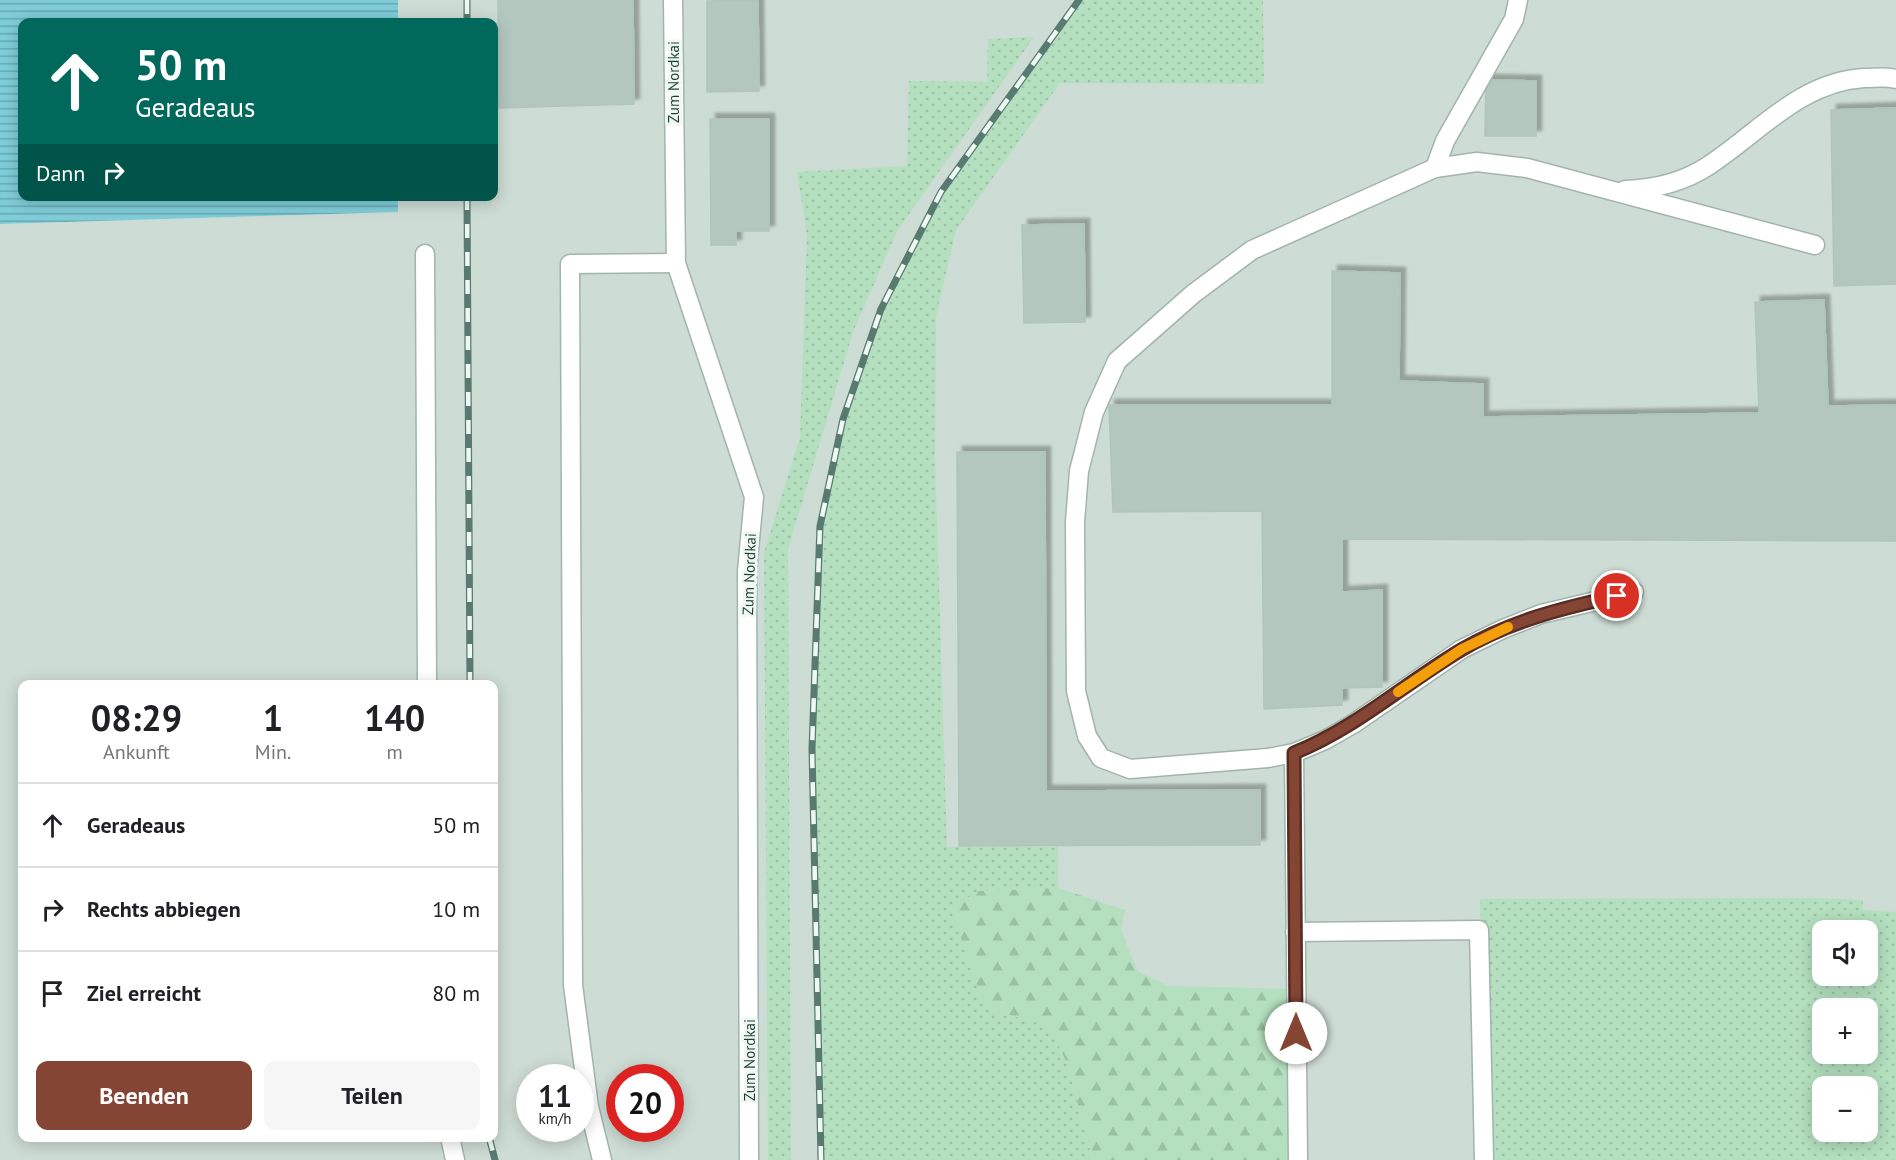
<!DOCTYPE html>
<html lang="de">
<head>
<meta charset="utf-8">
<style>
	body { margin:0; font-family:"PT Sans",sans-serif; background:#f6f6f6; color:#202124; height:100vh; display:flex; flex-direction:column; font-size:22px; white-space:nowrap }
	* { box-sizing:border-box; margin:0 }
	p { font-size:20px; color:#757577 }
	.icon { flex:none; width:33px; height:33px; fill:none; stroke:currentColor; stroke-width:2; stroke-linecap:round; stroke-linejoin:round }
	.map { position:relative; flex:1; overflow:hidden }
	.side { position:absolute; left:18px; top:680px; width:480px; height:462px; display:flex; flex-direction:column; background:#fff; border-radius:12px; box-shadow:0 3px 15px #0003 }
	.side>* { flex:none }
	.banner { position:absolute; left:18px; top:18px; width:480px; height:183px; border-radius:12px; box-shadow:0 3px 15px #0003; background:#00695c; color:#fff; overflow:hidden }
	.controls { position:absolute; left:1812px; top:920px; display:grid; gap:12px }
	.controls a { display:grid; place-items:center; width:66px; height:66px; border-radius:12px; background:#fff; box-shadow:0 3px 15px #0003; font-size:30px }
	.speed { position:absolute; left:516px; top:1064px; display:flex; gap:12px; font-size:30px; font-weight:700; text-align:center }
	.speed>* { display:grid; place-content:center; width:78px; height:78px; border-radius:50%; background:#fff; box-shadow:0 3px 15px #0003; line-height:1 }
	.speed small { font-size:15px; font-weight:400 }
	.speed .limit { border:9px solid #d22; background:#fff; color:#111 }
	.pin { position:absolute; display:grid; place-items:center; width:51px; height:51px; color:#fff; margin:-26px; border:3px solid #fff; border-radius:50%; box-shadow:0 2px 6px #0007 }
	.me { position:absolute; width:66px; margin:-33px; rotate:0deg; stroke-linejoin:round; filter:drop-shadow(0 0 4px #0008) }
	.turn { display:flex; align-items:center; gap:21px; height:126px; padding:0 18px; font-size:27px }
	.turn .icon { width:78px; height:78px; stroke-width:2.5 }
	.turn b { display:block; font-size:42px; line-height:51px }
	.then { display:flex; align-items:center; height:57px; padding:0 18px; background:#0003; gap:12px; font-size:22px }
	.eta { display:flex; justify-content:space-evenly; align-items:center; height:102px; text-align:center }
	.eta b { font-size:36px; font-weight:700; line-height:42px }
	.button { display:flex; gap:12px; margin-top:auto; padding:12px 18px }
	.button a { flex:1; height:69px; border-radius:12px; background:#844535; color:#fff; font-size:24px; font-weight:700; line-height:69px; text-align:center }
	.button a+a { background:#f6f6f6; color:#202124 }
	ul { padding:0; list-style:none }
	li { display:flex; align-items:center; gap:18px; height:84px; padding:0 18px; border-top:2px solid #e0e0e0 }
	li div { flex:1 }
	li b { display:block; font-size:22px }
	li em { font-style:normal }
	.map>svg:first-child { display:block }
</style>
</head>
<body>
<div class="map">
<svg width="1896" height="1160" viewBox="0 0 1896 1160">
	<defs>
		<pattern id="grass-dots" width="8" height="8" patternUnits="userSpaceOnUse" patternTransform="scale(1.5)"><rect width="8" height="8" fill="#b4e0bf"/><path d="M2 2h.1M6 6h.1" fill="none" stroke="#9ac1a5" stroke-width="1.8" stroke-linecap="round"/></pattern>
		<pattern id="forest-firs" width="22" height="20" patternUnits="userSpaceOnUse" patternTransform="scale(1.5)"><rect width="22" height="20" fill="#b4e0bf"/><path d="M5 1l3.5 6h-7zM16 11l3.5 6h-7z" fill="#9ac1a5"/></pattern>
		<pattern id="water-rules" width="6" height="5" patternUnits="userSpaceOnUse" patternTransform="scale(1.5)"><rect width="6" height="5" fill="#7fcdd8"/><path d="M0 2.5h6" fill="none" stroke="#67a8b0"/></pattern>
		<filter id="shadow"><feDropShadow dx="5.5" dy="-5.5" stdDeviation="1.5" flood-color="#0004"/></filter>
	</defs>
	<rect width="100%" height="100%" fill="#dfece6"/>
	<path fill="#cddcd4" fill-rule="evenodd" d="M398,0H1896V1160H0V224L398,212V197L494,196V22H398ZM22,684H494V1137H22ZM1822,930H1868V975H1822ZM1822,1008H1868V1053H1822ZM530,1077H580V1128H530ZM620,1077H670V1128H620ZM1822,1086H1868V1131H1822Z"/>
	<g fill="url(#grass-dots)" fill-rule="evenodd">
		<polygon points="1079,0 1263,0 1264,84 1060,83 956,230 936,316 935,455 947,847 1058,847 1058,888 978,891 984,1008 1050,1026 1067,1064 1093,1160 821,1160 812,749 820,526 843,419 881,309 941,192"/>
		<polygon points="1034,37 897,231 853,332 788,549 791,1160 768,1160 764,553 800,437 807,235 797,172 907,166 909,81 987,82 988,39"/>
		<path d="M1819,898L1863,900L1862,910L1896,912V1160H1484L1480,899ZM1822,930H1868V975H1822ZM1822,1008H1868V1053H1822ZM1822,1086H1868V1131H1822Z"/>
	</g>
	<polygon fill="url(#forest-firs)" points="1058,888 1125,910 1121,929 1137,971 1168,986 1296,989 1298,1160 1093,1160 1067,1064 1050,1026 984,1008 951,908 978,891"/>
	<polygon fill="url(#water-rules)" points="0,0 398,0 398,22 22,22 22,196 398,196 398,212 0,224"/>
	<g fill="#b4c7be" stroke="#b0c6bd" stroke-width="1.5" filter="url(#shadow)">
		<polygon points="498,0 633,0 634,104 499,108"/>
		<polygon points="707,1 758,1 759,91 707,92"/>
		<polygon points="1486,80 1536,81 1536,136 1485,136"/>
		<polygon points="1896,108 1896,284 1834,286 1831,110"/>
		<polygon points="710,119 769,119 769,231 736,231 736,245 711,245"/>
		<polygon points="1084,224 1085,322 1024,323 1022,225"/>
		<polygon points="1332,271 1400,273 1399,381 1483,384 1483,417 1759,413 1755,302 1824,300 1828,406 1896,405 1896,541 1342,539 1342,592 1382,590 1382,687 1342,688 1342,705 1264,709 1262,511 1113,512 1109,405 1332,405"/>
		<polygon points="957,452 1045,452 1046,791 1260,790 1260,845 959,846"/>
	</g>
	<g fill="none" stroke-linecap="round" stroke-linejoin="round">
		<g stroke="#a1b4ad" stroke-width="21">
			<g id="minor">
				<polyline points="673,0 676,263 754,497 747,571 749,1160"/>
				<polyline points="1435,168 1445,141 1514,19 1518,0"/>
				<path d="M1625,190C1655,189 1682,183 1708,166C1759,133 1799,82 1864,78C1875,78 1886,76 1896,79"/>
				<polyline points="425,254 427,684"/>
				<polyline points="1634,592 1541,614 1503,629 1462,649 1353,724 1325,740 1294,753 1268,758 1130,769 1101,758 1087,736 1076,691 1075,522 1079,471 1094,412 1117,361 1193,294 1252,250 1435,168 1477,162 1527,168 1815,245"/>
				<polyline points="1294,753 1298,1160"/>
				<polyline points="1295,932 1479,930 1484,1160"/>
				<polyline points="450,1137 455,1160"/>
				<polyline points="602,1160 589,1107 573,985 570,264 676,263"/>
			</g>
		</g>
		<use href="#minor" stroke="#fff" stroke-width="18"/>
		<g stroke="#587a70" stroke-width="7">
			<g id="rail">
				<polyline points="467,0 467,22"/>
				<polyline points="467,196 470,684"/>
				<polyline points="489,1137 495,1160"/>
				<polyline points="821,1160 812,749 820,526 843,419 881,309 941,192 1079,0"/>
			</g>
		</g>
		<use href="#rail" stroke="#eff8f3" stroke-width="4.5" stroke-dasharray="14" stroke-linecap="butt"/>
	</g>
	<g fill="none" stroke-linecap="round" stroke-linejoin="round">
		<g stroke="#562d22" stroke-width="15">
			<path id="route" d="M1296,1033L1294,753C1356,728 1404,684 1461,650C1510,621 1563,608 1617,596"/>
		</g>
		<use href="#route" stroke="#844535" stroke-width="10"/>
		<polyline stroke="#f59e0b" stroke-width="10" points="1398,692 1462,649 1508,627"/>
	</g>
	<g text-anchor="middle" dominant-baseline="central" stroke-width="6" stroke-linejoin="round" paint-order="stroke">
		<g font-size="15" fill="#1e3e34" stroke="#eff8f3">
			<text transform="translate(673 82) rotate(-90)">Zum Nordkai</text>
			<text transform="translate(749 574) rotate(-88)">Zum Nordkai</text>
			<text transform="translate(749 1060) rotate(-90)">Zum Nordkai</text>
		</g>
	</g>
</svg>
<div class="controls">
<a><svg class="icon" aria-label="sound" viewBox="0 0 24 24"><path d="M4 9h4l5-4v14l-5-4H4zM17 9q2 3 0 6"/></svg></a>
<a>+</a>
<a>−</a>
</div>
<div class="speed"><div>11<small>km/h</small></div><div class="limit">20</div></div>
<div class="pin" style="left:1617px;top:596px;background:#d93025"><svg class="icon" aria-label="arrive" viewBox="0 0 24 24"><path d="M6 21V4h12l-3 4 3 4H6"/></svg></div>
<svg class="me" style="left:1296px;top:1033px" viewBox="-20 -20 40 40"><circle r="19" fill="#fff"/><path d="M0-13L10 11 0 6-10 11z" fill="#844535"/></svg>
<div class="banner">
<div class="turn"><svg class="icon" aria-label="ahead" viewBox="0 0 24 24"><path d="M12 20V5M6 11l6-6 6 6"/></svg><div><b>50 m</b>Geradeaus</div></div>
<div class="then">Dann<svg class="icon" aria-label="right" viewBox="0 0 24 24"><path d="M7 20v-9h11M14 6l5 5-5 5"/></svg></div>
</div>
<section class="side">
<div class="eta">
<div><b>08:29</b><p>Ankunft</p></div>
<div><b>1</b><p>Min.</p></div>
<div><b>140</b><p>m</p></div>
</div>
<ul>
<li><svg class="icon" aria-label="ahead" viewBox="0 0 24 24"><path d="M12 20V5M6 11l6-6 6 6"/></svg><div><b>Geradeaus</b></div><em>50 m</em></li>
<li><svg class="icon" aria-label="right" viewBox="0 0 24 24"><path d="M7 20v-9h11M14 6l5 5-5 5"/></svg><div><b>Rechts abbiegen</b></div><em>10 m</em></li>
<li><svg class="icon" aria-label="arrive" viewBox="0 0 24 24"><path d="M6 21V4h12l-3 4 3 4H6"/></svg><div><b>Ziel erreicht</b></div><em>80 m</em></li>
</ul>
<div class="button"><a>Beenden</a><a>Teilen</a></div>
</section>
</div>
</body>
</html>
